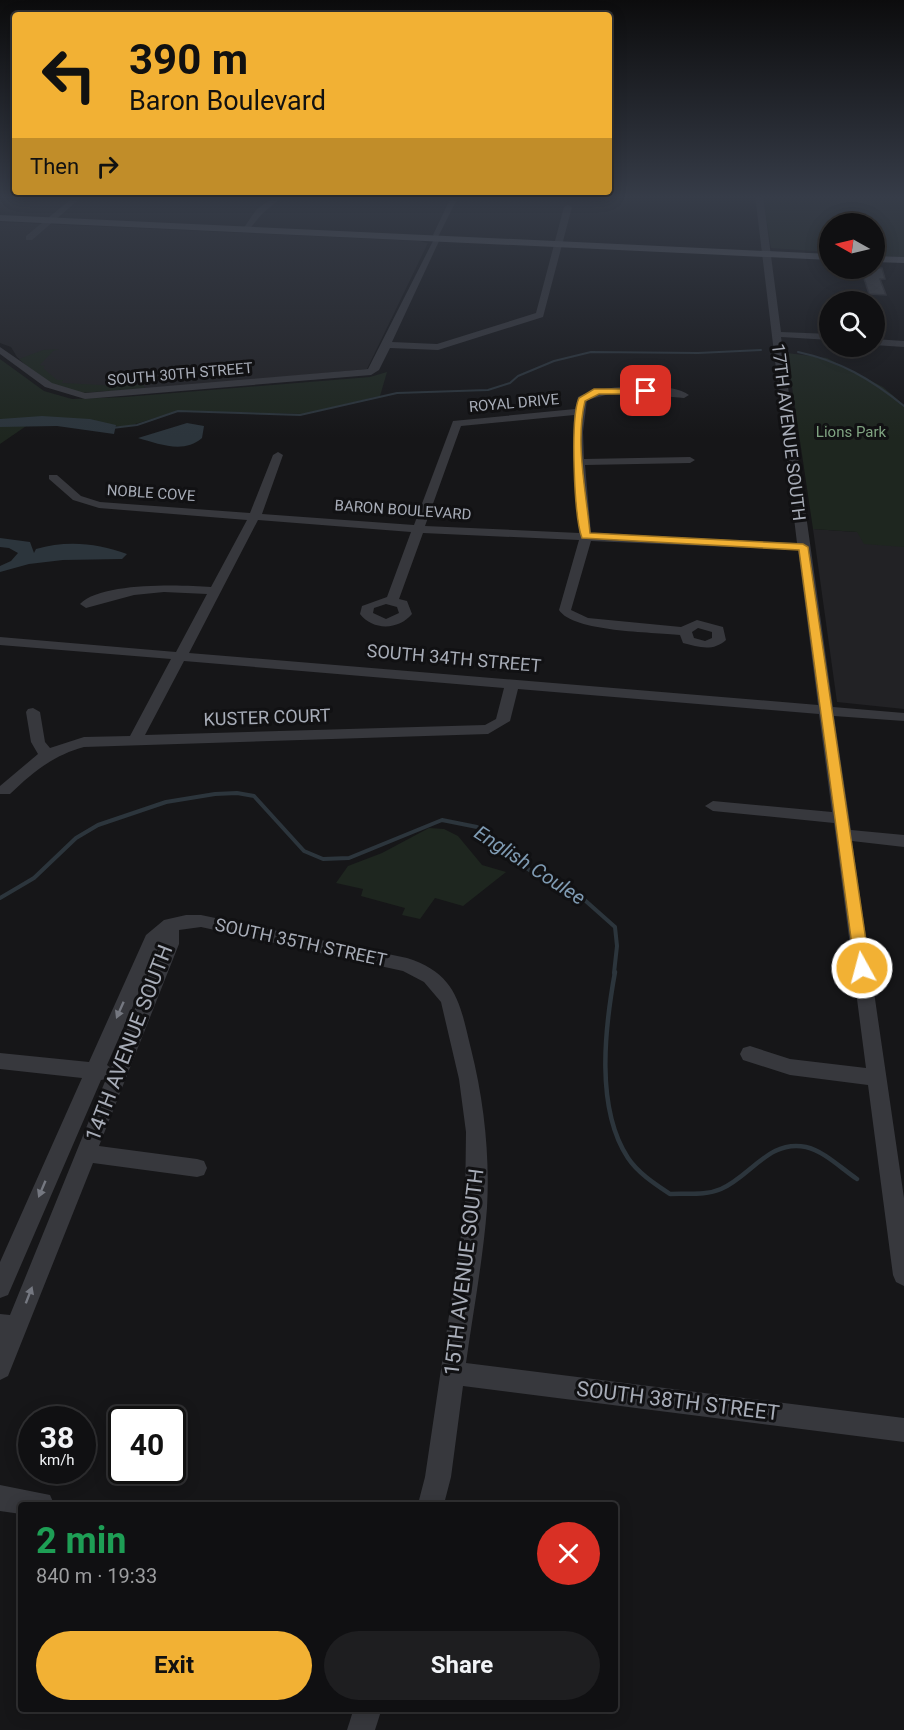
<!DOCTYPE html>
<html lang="en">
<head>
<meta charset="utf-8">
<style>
	body { margin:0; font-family:Roboto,sans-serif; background:#1e1e20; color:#f1f3f6; height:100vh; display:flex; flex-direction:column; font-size:22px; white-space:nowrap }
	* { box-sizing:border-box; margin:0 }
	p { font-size:20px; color:#9c9d9f }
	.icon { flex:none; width:33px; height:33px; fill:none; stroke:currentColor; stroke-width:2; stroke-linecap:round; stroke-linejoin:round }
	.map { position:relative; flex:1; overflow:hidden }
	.side { position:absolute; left:18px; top:1502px; width:600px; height:210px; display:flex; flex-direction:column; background:#101012; border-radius:6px; box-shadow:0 3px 15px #0003,0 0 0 2px #303032 }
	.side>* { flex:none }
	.top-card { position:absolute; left:12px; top:12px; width:600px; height:183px; border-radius:6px; box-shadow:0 3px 15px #0003,0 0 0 2px #303032; background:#f2b134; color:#111; overflow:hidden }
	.needle { width:39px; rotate:278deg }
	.buttons { position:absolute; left:819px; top:213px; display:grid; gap:12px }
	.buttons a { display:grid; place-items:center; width:66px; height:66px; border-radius:50%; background:#101012; box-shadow:0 3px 15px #0003,0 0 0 2px #303032; font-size:30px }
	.speed { position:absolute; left:18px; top:1406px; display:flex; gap:12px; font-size:30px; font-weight:700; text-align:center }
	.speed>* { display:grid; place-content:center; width:78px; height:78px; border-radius:50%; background:#101012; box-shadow:0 3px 15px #0003,0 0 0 2px #303032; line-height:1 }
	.speed small { font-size:15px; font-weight:400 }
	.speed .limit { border:3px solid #111; border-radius:9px; background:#fff; color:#111 }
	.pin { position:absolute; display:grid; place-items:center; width:51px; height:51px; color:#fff; margin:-26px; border-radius:12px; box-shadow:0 3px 9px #0006 }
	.me { position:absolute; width:66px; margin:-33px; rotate:353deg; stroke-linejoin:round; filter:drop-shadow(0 0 4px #0008) }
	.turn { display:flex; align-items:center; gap:21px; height:126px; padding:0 18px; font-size:27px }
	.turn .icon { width:78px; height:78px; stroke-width:2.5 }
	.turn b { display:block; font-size:42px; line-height:51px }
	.then { display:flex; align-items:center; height:57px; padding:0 18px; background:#0003; gap:12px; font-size:22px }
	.round { display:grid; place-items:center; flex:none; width:63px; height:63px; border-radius:32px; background:#1e1e20 }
	.head { display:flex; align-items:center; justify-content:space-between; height:102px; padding:0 18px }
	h1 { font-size:36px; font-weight:700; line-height:45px; color:#1e9e55 }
	.button { display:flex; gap:12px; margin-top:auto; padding:12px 18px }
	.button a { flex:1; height:69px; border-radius:36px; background:#f2b134; color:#111; font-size:24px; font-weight:700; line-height:69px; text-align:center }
	.button a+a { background:#1e1e20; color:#f1f3f6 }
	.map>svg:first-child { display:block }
</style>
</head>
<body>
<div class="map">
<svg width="904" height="1730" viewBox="0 0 904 1730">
	<rect width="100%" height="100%" fill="#161618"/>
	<g fill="#222225">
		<polygon points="0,222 419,241 428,243 367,369 115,393 45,382 17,357 11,347 0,343"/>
		<polygon points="813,529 857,532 904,547 904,709 837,702"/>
	</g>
	<g fill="#1e261f">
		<polygon points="904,195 904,257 875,256 874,224 830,224 829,252 771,248 763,196"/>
		<polygon points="59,349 53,351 40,365 45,366 43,368 57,380 63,380 62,383 119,386 121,384 143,385 145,388 81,393 45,382 19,359 43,350"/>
		<polygon points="787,353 827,358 883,387 904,405 904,547 864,544 857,532 813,529"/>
		<polygon points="0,359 44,391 72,399 125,397 370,377 387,372 380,396 303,414 178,411 129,426 84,428 35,420 0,444"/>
		<polygon points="429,828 444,829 458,836 482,865 506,872 463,906 435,898 420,919 402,915 405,908 361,896 363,889 336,883 348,866 382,853"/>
	</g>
	<g fill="#2c353c">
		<polygon points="42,416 90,419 116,425 114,434 57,426 0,427 0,419"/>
		<path d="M187,423L204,426L202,438C184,454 159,444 138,438Z"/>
		<path d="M0,538L30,542L34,553L36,549C66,540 98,543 127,554L122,559L63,560L29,564L0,572V566L11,561L18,553L9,548L0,547Z"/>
	</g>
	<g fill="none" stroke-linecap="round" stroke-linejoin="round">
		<g stroke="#2c353c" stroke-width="2">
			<path d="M798,352C840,361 871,379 904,406"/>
			<polyline points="112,428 137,425 178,411 300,415 397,393 488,390 510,383 518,376 554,361 591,352 698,353 761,350"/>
		</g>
		<polyline stroke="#2c353c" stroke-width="4" points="0,898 34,878 76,838 98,825 166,802 215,794 237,793 254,796 304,851 323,859 349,858 442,820 477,827 507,855 531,871 570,887 615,927 617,946 614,973"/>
		<path stroke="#2c353c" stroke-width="4.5" d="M615,972C605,1027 595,1108 628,1158C638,1173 655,1184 670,1194C687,1193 705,1196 721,1189C750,1177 769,1139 806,1147C824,1151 842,1169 857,1179"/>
	</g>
	<polygon fill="#404145" stroke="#303034" stroke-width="1.5" points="882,268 885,279 880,279 886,295 869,294 861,269"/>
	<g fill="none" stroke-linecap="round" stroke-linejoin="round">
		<g fill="#37383d" fill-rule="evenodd">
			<polygon points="76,195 84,195 32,240 26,240 26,236"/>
			<polygon points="276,195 284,195 262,214 247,232 241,232 256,210"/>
			<polygon points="452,195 459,195 438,237 440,239 392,342 437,344 536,313 564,207 568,205 572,207 543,317 438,350 390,348 379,370 371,375 85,399 45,387 0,354 0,347 52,383 85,393 368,369 435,237 433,235"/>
			<path d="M755,195H763L781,332L830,334V340L781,337L833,707L904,713V721L834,716L851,830L904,835V847L852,841L904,1198V1286L896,1282L893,1275L868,1085L790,1075L743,1060L740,1054L743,1048L750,1046L790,1059L866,1068L834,823L713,811L705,806L713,801L832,812L819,714L518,689L510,721L488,734L84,747C54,755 33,772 10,794H0V786L38,754L31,742L26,712L28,709L33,708L40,712L45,742L50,748L84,737L130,736L171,659L0,645V637L176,652L207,594L164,592L134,595L86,608L80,604C102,582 180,585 211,587L247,520L99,508L73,500L49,479V475H57L81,496L100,502L250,513L273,455L278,452L283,455L262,514L414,525L453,421L575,409L578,397C600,385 669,380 689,395L684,398L617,392L587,400L583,432L584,459L690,457L695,460L690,463L585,465L591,533L797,543ZM574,415L573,449L579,533L425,526L461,426ZM258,520L411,532L387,597L362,606L360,614C373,631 399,630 412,614L407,601L399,599L423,533L579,540L559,610C573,632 652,632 680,635L683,643C698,647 713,652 726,640L723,627L697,620L681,627L588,618L571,610L591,541L798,550L818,705L189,653ZM386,604L397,607L399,613L386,619L373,613L374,608ZM698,628L712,632V638L705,641L694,638L692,632ZM184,661L504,688L496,719L485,725L145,735Z"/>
			<polygon points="874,339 904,341 904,347 874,345"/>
			<path d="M186,915H201L407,958C457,974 460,1004 471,1049C484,1101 490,1155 487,1208C483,1260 473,1312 466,1363L904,1418V1442L463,1386L451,1477L444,1504H418L425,1477L465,1208L466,1132L459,1079L441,1002L424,982L403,971L201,927L179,930V944L99,1146L197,1159L204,1161L207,1168L204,1175L197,1177L93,1163L8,1376L0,1380V1314L10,1315L106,1079L101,1080L8,1295L0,1298V1262L82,1078L0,1069V1053L89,1062L146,935L164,920ZM161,942V944L111,1068L107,1065Z"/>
			<polygon points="0,1485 50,1495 54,1504 21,1504 21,1514 0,1511"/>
			<polygon points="354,1708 382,1708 375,1730 347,1730"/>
		</g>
		<g fill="#53555c" fill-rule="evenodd">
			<polygon points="0,215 830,254 830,260 0,221"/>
			<polygon points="874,256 904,257 904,263 874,262"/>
		</g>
	</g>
	<defs><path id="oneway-solid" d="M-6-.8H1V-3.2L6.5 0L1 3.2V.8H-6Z" transform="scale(1.5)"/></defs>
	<g fill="#757881">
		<use href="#oneway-solid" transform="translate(120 1010) rotate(114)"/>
		<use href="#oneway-solid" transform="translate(42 1189) rotate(113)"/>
		<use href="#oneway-solid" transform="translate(29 1295) rotate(-69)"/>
	</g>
	<linearGradient id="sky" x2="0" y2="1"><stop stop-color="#0c0c0d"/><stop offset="0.45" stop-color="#363c48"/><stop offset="1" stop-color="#363c48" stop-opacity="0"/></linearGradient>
	<rect width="904" height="438" fill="url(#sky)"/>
	<path fill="#f2b134" stroke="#9d7322" stroke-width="1.5" d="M594,389H646L650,391L646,394H599L585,401C575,442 586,491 590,533L803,544L808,547L870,968L867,972L862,973L855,968L799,550L582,538C574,517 570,418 579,398Z"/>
	<g text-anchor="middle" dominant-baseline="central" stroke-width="6" stroke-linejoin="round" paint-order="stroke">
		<g font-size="15" fill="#a8adb8" stroke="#111113">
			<text transform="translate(180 374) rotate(-5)">SOUTH 30TH STREET</text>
			<text transform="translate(514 403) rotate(-5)">ROYAL DRIVE</text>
			<text transform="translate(151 493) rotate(4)">NOBLE COVE</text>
			<text transform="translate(403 510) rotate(4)">BARON BOULEVARD</text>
		</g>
		<g font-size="15" fill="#7fa381" stroke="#111113">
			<text x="851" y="432">Lions Park</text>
		</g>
		<g font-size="18" fill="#a8adb8" stroke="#111113">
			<text transform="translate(789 432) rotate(83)">17TH AVENUE SOUTH</text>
			<text transform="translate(454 658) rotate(5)">SOUTH 34TH STREET</text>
			<text transform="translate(267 717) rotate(-2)">KUSTER COURT</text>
			<text transform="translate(301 942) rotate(12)">SOUTH 35TH STREET</text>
		</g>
		<g font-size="20" font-style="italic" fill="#7f9bb3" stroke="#111113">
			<text transform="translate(530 865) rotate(33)">English Coulee</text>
		</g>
		<g font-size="21" fill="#a8adb8" stroke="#111113">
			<text transform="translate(129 1043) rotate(-69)">14TH AVENUE SOUTH</text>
			<text transform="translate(464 1272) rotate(-83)">15TH AVENUE SOUTH</text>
			<text transform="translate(678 1401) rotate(7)">SOUTH 38TH STREET</text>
		</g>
	</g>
</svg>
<div class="buttons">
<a><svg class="needle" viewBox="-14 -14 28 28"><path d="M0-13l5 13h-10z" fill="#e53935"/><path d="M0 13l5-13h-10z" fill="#9c9d9f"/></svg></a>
<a><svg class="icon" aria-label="search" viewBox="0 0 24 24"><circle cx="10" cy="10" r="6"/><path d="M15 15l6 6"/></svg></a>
</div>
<div class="speed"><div>38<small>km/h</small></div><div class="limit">40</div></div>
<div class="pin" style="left:646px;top:391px;background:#d93025"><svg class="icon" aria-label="arrive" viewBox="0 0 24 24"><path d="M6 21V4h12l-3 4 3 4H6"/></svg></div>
<svg class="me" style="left:862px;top:968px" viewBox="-20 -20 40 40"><circle r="17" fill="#f2b134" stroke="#fff" stroke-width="3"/><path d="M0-11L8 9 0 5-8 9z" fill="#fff"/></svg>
<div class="top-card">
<div class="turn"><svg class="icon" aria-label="left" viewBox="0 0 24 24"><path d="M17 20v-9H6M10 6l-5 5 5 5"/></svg><div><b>390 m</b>Baron Boulevard</div></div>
<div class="then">Then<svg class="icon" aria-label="right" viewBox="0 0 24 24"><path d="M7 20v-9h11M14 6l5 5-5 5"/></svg></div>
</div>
<section class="side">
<div class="head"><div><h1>2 min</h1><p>840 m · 19:33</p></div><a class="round" style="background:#d93025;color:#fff"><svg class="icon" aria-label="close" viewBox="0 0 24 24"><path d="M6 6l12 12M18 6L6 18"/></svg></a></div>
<div class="button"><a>Exit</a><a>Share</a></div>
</section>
</div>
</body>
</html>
